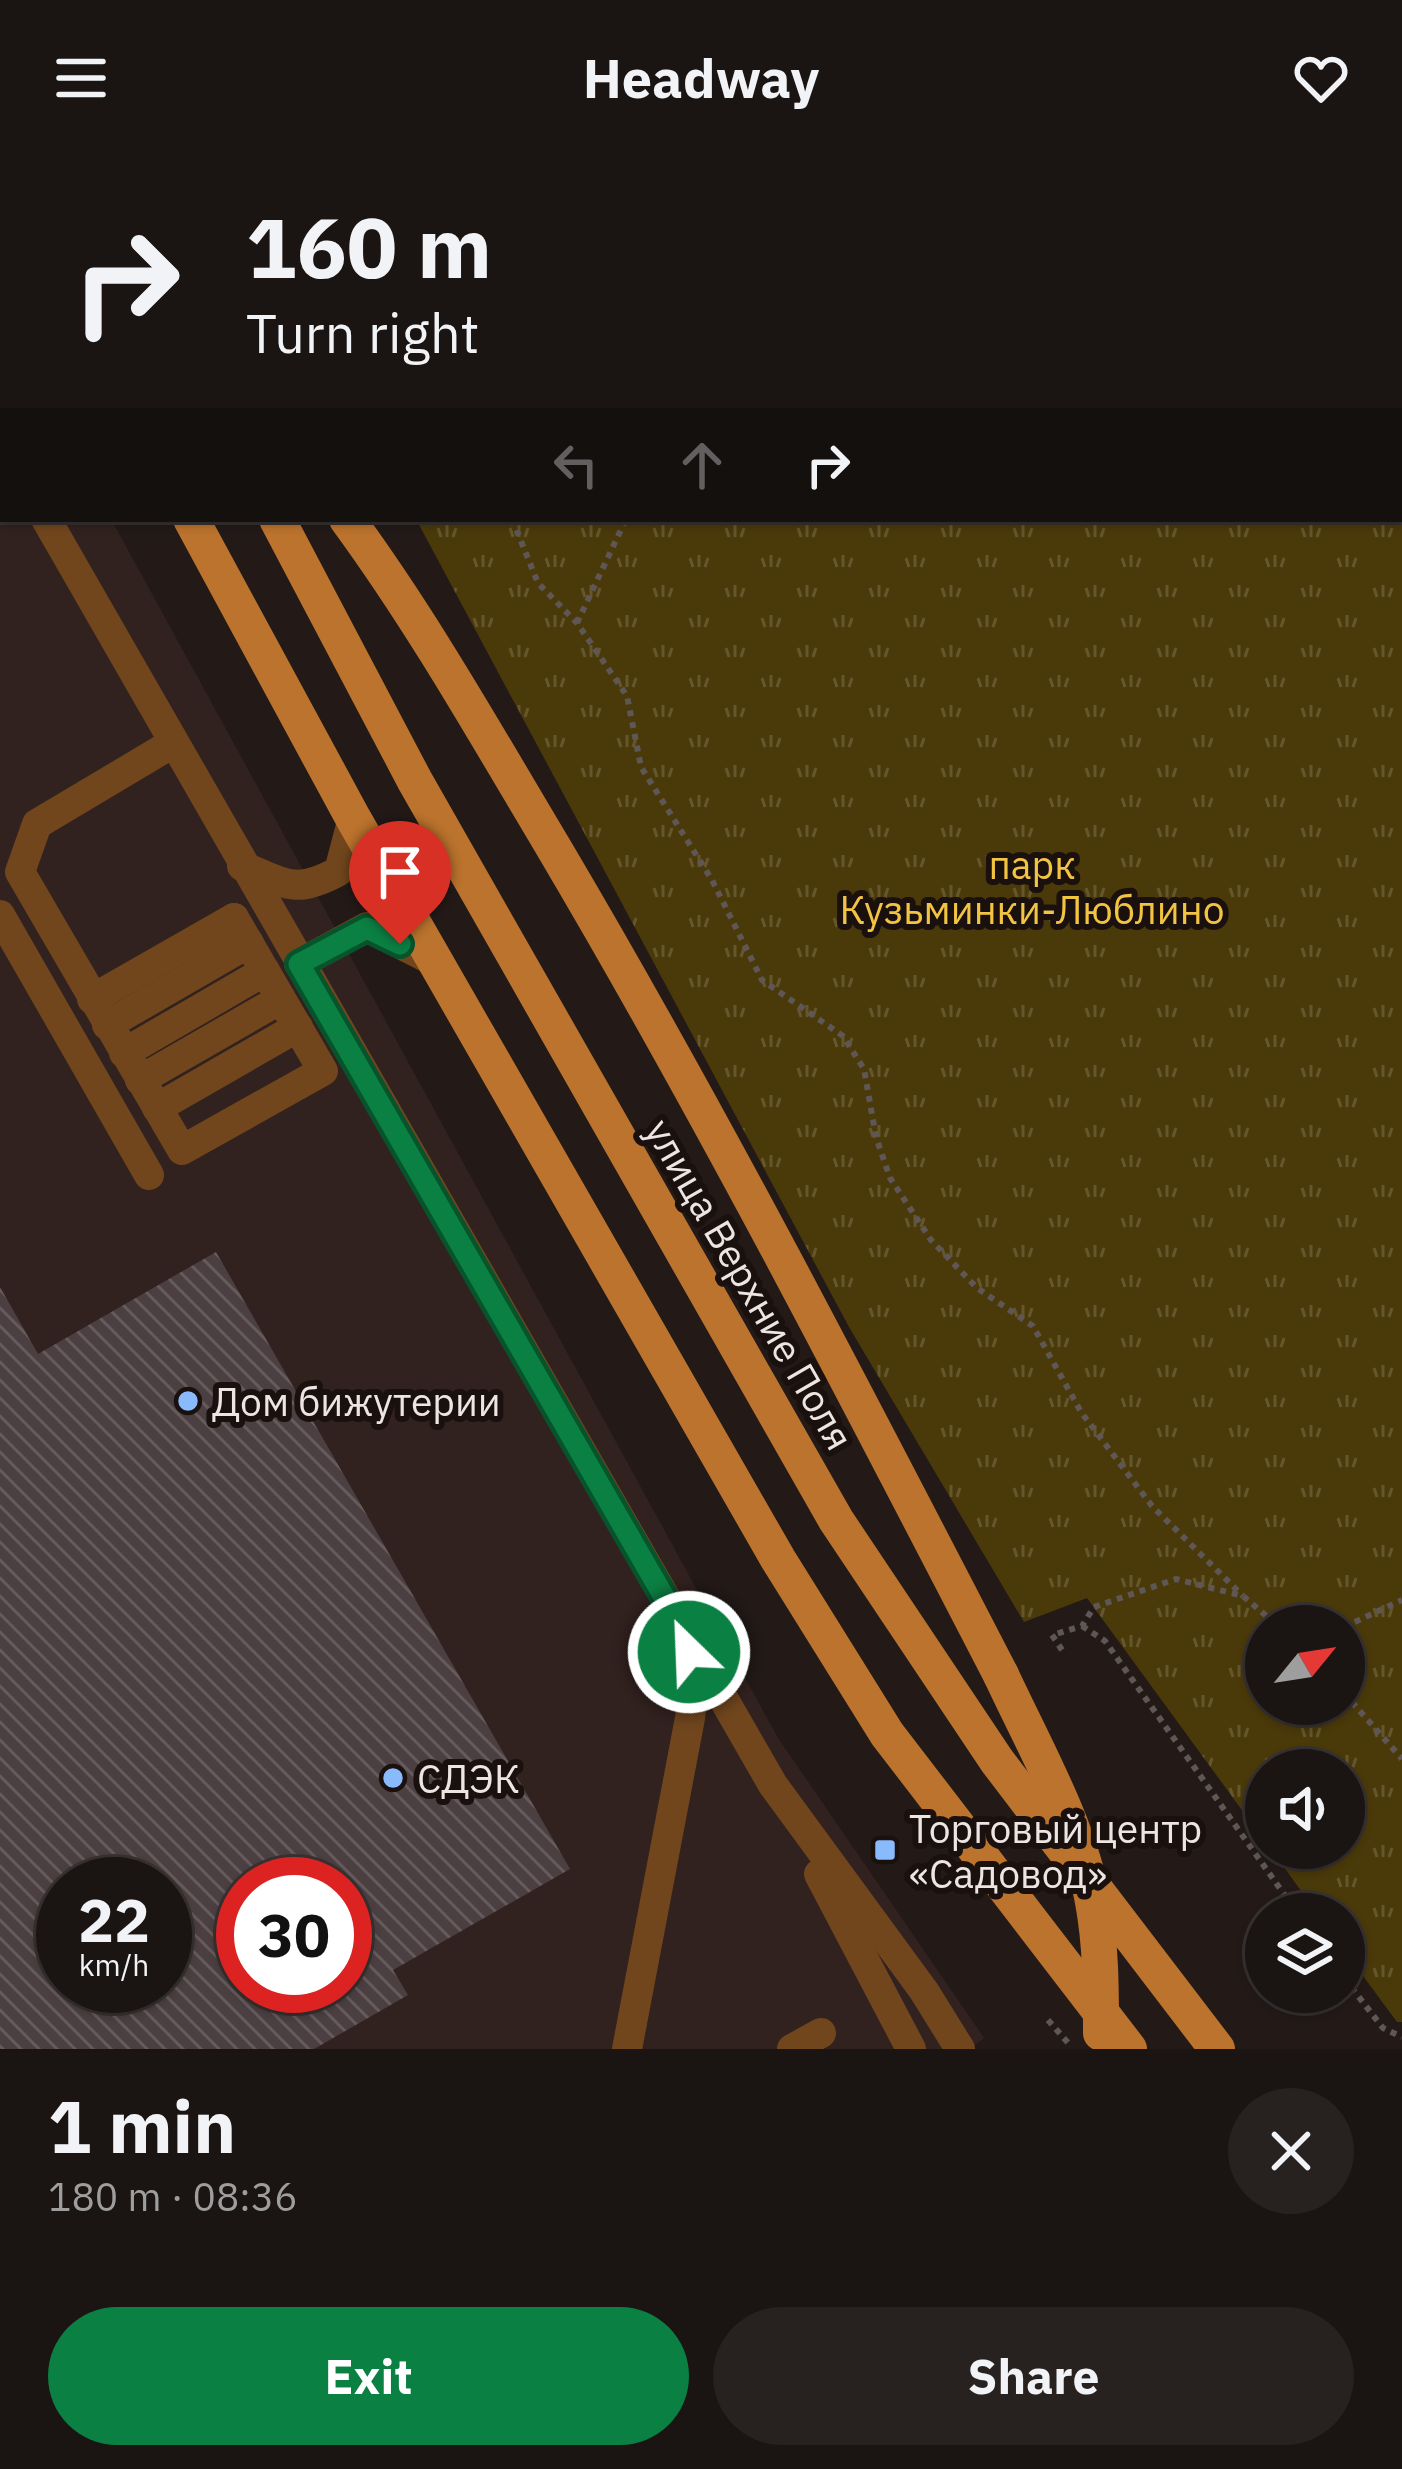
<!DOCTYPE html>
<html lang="en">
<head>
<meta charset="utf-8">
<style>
	body { margin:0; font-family:"IBM Plex Sans",sans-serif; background:#272120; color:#f1f3f6; height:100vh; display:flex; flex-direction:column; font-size:45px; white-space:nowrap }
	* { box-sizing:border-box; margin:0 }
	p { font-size:39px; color:#9f9e9f }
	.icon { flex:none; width:66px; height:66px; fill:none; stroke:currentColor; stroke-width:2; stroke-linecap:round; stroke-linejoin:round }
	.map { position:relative; height:1893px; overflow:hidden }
	.panel { display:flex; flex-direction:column; background:#1a1412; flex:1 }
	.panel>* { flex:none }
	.hud { position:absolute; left:0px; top:0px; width:1404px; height:366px; box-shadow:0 3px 9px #0004,0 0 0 3px #383332; background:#1a1412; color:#f1f3f6; overflow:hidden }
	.needle { width:78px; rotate:60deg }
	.tools { position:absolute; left:1245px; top:1449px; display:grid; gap:24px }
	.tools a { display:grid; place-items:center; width:120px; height:120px; border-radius:50%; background:#1a1412; box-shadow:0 3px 9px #0004,0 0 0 3px #383332; font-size:60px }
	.speed { position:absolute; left:36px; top:1701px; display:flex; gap:24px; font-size:60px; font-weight:700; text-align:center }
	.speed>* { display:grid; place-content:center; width:156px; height:156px; border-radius:50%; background:#1a1412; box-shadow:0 3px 9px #0004,0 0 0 3px #383332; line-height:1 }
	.speed small { font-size:30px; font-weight:400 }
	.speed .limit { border:18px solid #d22; background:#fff; color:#111 }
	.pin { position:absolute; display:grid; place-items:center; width:102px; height:102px; color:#fff; margin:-123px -51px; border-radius:50% 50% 50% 0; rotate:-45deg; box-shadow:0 0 12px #0007 }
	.pin .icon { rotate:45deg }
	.me { position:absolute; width:132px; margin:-66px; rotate:336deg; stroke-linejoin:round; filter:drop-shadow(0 0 9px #0008) }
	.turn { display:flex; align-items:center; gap:42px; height:252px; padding:0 48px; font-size:54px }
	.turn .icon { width:156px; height:156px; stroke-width:2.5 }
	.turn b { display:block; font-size:84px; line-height:102px }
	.lanes { display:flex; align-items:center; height:114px; padding:0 48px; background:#0003; justify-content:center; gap:60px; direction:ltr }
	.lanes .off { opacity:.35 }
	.round { display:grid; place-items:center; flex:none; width:126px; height:126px; border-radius:63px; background:#272120 }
	.overview { display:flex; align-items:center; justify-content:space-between; height:204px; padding:0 48px }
	h1 { font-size:72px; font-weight:700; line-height:90px }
	.action { display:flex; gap:24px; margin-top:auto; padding:24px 48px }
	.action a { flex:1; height:138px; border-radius:72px; background:#0b8043; color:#fff; font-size:48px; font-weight:700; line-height:138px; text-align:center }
	.action a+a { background:#272120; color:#f1f3f6 }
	header { display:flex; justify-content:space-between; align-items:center; height:156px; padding:0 48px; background:#1a1412; font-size:54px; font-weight:700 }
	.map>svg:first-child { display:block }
</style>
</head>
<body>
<header><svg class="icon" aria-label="menu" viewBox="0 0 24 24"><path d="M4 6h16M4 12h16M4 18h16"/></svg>Headway<svg class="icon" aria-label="heart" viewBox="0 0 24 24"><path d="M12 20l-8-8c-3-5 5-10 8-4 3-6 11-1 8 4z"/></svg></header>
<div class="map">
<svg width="1402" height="1893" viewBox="0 0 1402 1893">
	<defs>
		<pattern id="park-tufts" width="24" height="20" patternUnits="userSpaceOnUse" patternTransform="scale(3)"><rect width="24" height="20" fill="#4a3909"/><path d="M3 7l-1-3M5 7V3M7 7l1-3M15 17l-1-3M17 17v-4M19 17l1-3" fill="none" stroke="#64562d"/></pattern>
		<pattern id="building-back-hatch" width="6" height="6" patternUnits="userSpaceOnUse" patternTransform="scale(3)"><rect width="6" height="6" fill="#4b3f41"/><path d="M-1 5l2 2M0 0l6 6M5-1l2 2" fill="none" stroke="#655b5c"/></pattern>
	</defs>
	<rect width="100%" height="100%" fill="#231a18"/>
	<path fill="#32221f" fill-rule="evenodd" d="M0,153L3,363H111L778,1582L984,1882L970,1893H0ZM63,1728H165V1830H63ZM243,1728H345V1830H243Z"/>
	<path fill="url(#park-tufts)" fill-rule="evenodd" d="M257,0H1402V1866H1397L1344,1794V1758H1318L1270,1692H1344V1614H1266V1687L1087,1442L1024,1466L849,1171L416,363H1401V3ZM1266,1470H1344V1548H1266Z"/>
	<path fill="url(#building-back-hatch)" fill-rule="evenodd" d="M216,1096L570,1713L393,1814L408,1839L314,1893H0V1131L38,1198ZM63,1728H165V1830H63ZM243,1728H345V1830H243Z"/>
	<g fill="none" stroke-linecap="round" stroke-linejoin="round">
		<g stroke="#5f5755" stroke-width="6" stroke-dasharray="6 6" stroke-linecap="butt">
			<polyline points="305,0 306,3"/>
			<polyline points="677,0 679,3"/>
			<polyline points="512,363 538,427 577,467 627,540 641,611 712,724 762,824 843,880 864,913 876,981 890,1022 931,1084 977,1132 1033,1170 1081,1256 1152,1350 1243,1440"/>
			<polyline points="577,467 626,363"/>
			<polyline points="1082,1470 1105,1485 1298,1758"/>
			<polyline points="1344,1471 1402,1444"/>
			<polyline points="1062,1494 1052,1479 1082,1470 1094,1451 1176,1423 1243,1440 1278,1470"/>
			<polyline points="1344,1537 1402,1603"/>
			<polyline points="1344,1822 1383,1872 1402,1881"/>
			<polyline points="1048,1864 1069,1888"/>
		</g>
		<g stroke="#71461d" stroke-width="30">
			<polyline points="0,281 3,287"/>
			<polyline points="46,363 773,1629 924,1835 960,1893"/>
			<polyline points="173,587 37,668 20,716 182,994 323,915 234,762"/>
			<path d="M242,710C286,728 295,739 339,715L353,662"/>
			<polyline points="0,759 149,1019"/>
			<polyline points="299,808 367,771 434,805"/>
			<polyline points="92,843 234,762"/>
			<polyline points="107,869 249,787"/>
			<polyline points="124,897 265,815"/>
			<polyline points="140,924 281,843"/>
			<polyline points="157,952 298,871"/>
			<polyline points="819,1718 911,1893"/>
			<polyline points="627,1893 690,1562 695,1520 689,1498"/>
			<polyline points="792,1893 821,1877"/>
		</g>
		<g stroke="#bb732d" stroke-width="36">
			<polyline points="86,0 87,3"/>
			<polyline points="0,10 3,16"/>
			<polyline points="191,363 353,662 778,1403 887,1578 1129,1893"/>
			<polyline points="277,363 415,625 836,1364 997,1605 1217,1893"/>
			<path d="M347,363C424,468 488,582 555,694C714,963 857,1241 1001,1519"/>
		</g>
		<path stroke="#bb732d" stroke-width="36" d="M1001,1519C1033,1588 1080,1670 1093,1746C1101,1789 1101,1833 1101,1877"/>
	</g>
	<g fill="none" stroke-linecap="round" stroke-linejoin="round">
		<g stroke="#07532c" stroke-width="30">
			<polyline id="route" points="400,788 367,772 299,808 682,1472 689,1496"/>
		</g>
		<use href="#route" stroke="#0b8043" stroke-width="21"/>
	</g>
	<g fill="#89bafc" stroke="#1a110f" stroke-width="4.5">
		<circle cx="188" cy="1245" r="12"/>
		<circle cx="393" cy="1622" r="12"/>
		<rect x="873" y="1682" width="24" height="24" rx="6"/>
	</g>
	<g text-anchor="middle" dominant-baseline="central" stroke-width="12" stroke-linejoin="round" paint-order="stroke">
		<g font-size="39" fill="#f2c441" stroke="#1a110f">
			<text x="1032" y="708">парк<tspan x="1032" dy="45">Кузьминки-Люблино</tspan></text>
		</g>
		<g font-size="39" fill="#ece5e3" stroke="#1a110f">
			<text transform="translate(750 1128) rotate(60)">улица Верхние Поля</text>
		</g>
		<g font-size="39" fill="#ece5e3" stroke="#1a110f" text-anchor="start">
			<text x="212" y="1245">Дом бижутерии</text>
			<text x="417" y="1622">СДЭК</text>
			<text x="909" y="1672">Торговый центр<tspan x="909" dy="45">«Садовод»</tspan></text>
		</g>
	</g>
</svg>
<div class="tools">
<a><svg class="needle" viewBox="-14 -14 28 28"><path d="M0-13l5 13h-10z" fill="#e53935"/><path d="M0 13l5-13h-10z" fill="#9f9e9f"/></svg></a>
<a><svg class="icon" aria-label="sound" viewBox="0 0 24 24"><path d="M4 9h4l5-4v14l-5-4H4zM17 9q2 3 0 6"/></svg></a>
<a><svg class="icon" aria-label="layers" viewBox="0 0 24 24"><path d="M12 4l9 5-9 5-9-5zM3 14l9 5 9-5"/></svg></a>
</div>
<div class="speed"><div>22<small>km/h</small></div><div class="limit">30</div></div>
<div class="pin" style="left:400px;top:788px;background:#d93025"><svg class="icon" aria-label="arrive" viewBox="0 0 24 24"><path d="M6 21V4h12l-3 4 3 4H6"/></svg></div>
<svg class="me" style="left:689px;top:1496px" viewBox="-20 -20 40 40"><circle r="17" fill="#0b8043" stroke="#fff" stroke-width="3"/><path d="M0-11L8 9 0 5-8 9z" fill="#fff"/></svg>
<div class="hud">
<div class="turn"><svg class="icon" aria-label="right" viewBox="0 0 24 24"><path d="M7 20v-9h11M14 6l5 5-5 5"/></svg><div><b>160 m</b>Turn right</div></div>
<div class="lanes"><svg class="icon off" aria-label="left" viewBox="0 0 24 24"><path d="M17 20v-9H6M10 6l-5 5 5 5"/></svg><svg class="icon off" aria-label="ahead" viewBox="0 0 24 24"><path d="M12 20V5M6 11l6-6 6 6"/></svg><svg class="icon" aria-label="right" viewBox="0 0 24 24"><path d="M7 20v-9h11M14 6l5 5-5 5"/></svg></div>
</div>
</div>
<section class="panel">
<div class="overview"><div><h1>1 min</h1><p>180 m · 08:36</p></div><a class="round"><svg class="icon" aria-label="close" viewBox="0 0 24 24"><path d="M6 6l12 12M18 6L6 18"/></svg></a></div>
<div class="action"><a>Exit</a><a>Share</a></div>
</section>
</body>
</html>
